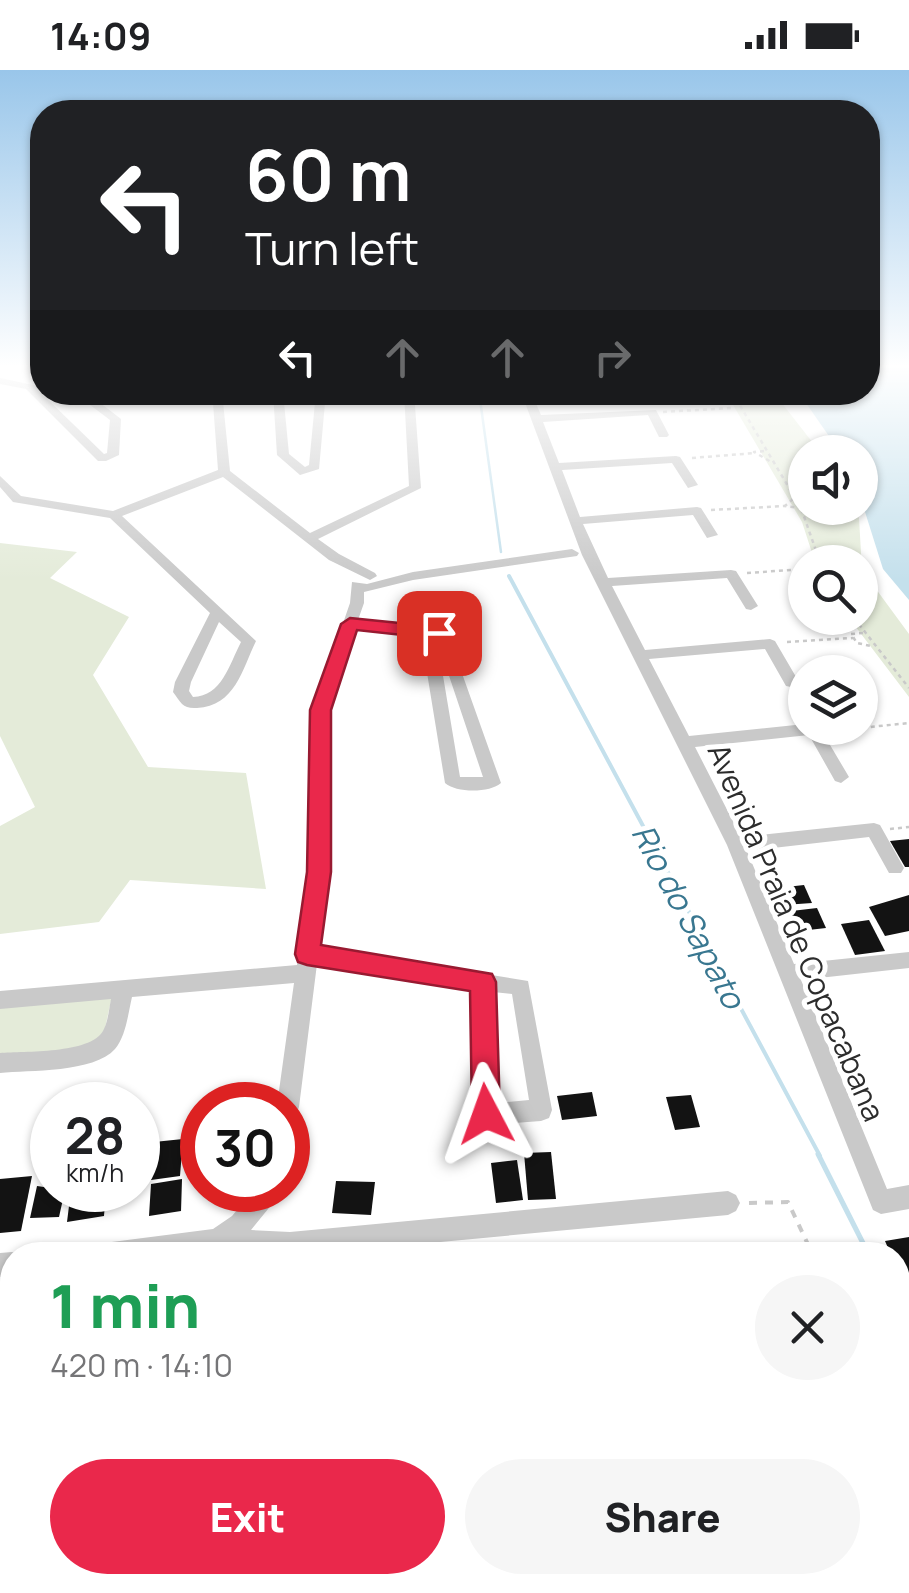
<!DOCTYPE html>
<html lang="en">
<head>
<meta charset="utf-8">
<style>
	body { margin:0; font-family:Manrope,sans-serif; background:#f6f6f6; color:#202124; height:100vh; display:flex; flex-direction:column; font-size:38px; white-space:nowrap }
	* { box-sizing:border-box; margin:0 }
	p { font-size:32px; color:#757577 }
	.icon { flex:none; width:55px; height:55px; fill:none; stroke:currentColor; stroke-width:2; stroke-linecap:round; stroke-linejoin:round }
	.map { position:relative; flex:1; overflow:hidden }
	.panel { position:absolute; left:0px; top:1172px; width:910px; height:352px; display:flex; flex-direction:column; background:#fff; border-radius:40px 40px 0 0; box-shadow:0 2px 8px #0004 }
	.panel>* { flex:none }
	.top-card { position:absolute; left:30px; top:30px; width:850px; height:305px; border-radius:40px; box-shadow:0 2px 8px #0004; background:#202124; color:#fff; overflow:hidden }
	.tools { position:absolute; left:788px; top:365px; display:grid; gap:20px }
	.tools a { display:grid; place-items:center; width:90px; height:90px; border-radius:50%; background:#fff; box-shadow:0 2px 8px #0004; font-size:50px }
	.speed { position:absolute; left:30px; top:1012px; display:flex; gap:20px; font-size:50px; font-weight:700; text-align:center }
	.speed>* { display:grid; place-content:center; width:130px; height:130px; border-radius:50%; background:#fff; box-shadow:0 2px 8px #0004; line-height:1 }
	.speed small { font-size:25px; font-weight:400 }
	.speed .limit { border:15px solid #d22; background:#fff; color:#111 }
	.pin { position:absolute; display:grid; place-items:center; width:85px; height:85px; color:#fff; margin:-42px; border-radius:20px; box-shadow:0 5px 15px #0006 }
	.me { position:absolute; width:110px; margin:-55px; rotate:356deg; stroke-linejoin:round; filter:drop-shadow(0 0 8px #0008) }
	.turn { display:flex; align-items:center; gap:35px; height:210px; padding:0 50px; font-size:45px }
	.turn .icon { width:130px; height:130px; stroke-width:2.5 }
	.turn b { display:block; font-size:70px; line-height:85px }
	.lanes { display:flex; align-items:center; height:95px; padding:0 50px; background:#0003; justify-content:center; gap:50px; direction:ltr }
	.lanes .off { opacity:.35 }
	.round { display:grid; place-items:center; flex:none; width:105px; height:105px; border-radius:52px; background:#f6f6f6 }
	.headline { display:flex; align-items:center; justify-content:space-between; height:170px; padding:0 50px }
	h1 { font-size:60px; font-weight:800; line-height:75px; color:#1e9e55 }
	.button { display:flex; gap:20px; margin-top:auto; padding:20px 50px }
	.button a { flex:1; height:115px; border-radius:60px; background:#ea284b; color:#fff; font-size:40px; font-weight:800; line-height:115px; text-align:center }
	.button a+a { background:#f6f6f6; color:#202124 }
	.status { display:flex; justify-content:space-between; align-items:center; height:70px; padding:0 50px; background:#fff; direction:ltr }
	.status svg { height:28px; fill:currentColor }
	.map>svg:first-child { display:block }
</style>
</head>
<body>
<div class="status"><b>14:09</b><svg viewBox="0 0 49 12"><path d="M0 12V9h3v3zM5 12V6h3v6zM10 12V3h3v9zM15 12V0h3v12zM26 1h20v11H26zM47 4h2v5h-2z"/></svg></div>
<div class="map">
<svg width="909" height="1523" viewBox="0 0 909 1523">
	<rect width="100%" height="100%" fill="#fff"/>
	<g fill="#e4ebd9">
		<polygon points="726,323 774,323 820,382 805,382 805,438 853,438 859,448 862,500 909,564 909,627 849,548 860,548 860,492 815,492 802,452"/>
		<polygon points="0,473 77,482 50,508 129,547 93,605 148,697 246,703 266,819 130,810 99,852 0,864 0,756 35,737 0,666"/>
		<polygon points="112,926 104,963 83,979 0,986 0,937"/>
	</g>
	<polygon fill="#c4e0ec" points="868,297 909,297 909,530 883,499 860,426 860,382 840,382 799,323 868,322"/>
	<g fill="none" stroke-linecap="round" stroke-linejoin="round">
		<polyline stroke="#c4e0ec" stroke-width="2.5" points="479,322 501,482"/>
		<polyline stroke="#c4e0ec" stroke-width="4" points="509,506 820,1086"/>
		<g stroke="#c4e0ec" stroke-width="5">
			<polyline points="818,1084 869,1185"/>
			<polyline points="898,1242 909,1265"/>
		</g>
	</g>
	<g fill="#131313">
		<polygon points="909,769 909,797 905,797 890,771"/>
		<polygon points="804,815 812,833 784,835 777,818"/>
		<polygon points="909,825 909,861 885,866 869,837"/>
		<polygon points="817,838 826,858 791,862 783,842"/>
		<polygon points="869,850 885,881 855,885 841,854"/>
		<polygon points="592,1022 597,1046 562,1050 557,1026"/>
		<polygon points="691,1025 700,1057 675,1060 666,1027"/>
		<polygon points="183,1069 180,1106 151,1110 154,1072"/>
		<polygon points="551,1082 556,1129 528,1130 524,1083"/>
		<polygon points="517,1090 523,1130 496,1133 491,1093"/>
		<polygon points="32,1106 21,1161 0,1163 0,1109"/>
		<polygon points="182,1109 181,1141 149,1146 151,1114"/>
		<polygon points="336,1111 375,1112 371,1145 332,1143"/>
		<polygon points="37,1116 65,1120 59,1147 30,1148"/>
		<polygon points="71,1120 106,1120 104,1146 67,1152"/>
		<polygon points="909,1167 909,1227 898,1200 898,1185 891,1185 885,1171"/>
	</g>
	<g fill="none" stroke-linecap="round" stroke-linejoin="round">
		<g stroke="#c9c9c9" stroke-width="2.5" stroke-dasharray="4 4" stroke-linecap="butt">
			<polyline points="732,322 801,438 820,492"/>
			<polyline points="663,342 732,338"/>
			<polyline points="764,381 754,382 773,393"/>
			<polyline points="692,388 755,383"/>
			<polyline points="793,429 785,436 799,438"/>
			<polyline points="711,440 785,436"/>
			<polyline points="747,503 805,499"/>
			<polyline points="854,548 909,618"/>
			<polyline points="863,563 851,564 857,573 871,576"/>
			<polyline points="787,572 853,568"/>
			<polyline points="831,661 909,653"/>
			<polyline points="890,759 909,757"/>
		</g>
		<polyline stroke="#c9c9c9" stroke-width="4" stroke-dasharray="8 8" stroke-linecap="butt" points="749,1133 788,1132 813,1185"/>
		<g fill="#c9c9c9" fill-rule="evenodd">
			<polygon points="0,308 42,317 40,322 104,384 107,383 110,350 73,322 86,322 121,349 119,385 106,391 98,391 26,319 0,314"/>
			<path d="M203,322H214L223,332L230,401L310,463L409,416L404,322H414L421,418L318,469L339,484L375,503L377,506L370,510L329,490L223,407L122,446L256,571C242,600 235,636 197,638C183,639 181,633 173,622L175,612L210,543L110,448L13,432L0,417V406L21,426L113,441L218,400L213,333ZM219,552L241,572C229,595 222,626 193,627L189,621L191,612Z"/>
			<polygon points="273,322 283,322 289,384 305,397 309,395 316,322 326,322 319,399 300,405 277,385"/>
			<polygon points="521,322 531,322 541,345 656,340 669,365 667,367 659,367 648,345 543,352 559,393 676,386 680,387 698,415 688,418 672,393 562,400 580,447 697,437 701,438 718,465 707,468 693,445 583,454 608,508 731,500 736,501 758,536 751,540 746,539 727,508 612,516 645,580 770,569 775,571 799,612 791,617 786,616 765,579 649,589 689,666 805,654 805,658 820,658 849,707 841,713 835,711 809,665 695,677 741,767 874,753 880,755 904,798 901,803 889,803 869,767 747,781 794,894 909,882 909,898 801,910 887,1119 909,1115 909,1139 881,1144 873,1140 727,775 582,485"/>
			<path d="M572,479L579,483L577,486L413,510L364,522V533L358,550L428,557L448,564L501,713C490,723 456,723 445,713L421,566L355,559L329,640L328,802L319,877L528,911L552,1040L549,1048L541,1051L486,1055L478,1052L475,1044L473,918L317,894L299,1037L296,1045L288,1048V1035H277L294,913L132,927C128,944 126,966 115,979C94,1003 29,1000 0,1003V983C24,981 90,984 103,961C108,952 109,939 111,929L0,939V921L297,895L310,802L313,640L350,533L352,512L367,514L413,502ZM437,570L483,707H460ZM493,922L512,924L529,1030L497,1033Z"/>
			<polygon points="254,1120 281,1120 277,1128 251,1160 290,1162 728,1121 736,1125 740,1133 736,1141 728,1145 301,1185 218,1182 205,1185 92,1185 95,1176 104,1173 213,1159 232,1146"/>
			<polygon points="12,1182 20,1185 12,1185 12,1206 0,1207 0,1183"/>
			<polygon points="909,1385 909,1413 898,1414 898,1386"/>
			<polygon points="0,1478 12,1478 12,1506 0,1508"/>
			<polygon points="898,1500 902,1502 909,1523 879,1523 877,1512 898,1512"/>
			<polygon points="40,1512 70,1512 67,1523 37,1523"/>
			<polygon points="320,1512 350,1512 349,1523 319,1523"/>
			<rect x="597" y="1512" width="30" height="11"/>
		</g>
	</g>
	<linearGradient id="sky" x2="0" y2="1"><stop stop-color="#99c6ea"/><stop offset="0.58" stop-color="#fff"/><stop offset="1" stop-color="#fff" stop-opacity="0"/></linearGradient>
	<rect width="909" height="510" fill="url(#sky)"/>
	<polygon fill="#ea284b" stroke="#981a31" stroke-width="2.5" points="350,548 439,557 449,563 439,569 357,560 331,640 331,802 321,875 492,904 496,912 500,1044 496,1054 486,1058 476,1054 472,1044 470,921 307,895 298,892 295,884 307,802 310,640 341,554"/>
	<g text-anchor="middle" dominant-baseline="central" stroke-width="10" stroke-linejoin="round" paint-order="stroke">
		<g font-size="30" fill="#2c2c2c" stroke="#fff">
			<text transform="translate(797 862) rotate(67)">Avenida Praia de Copacabana</text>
		</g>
		<g font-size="32" font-style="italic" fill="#397790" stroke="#fff">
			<text transform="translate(689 846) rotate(62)">Rio do Sapato</text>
		</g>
	</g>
</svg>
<div class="tools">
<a><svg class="icon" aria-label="sound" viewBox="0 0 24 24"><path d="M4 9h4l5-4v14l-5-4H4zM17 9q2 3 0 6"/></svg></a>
<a><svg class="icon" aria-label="search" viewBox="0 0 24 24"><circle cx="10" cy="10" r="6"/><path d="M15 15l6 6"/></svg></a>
<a><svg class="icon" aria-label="layers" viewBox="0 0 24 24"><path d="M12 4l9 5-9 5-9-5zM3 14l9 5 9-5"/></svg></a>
</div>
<div class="speed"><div>28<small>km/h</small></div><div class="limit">30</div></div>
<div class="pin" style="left:439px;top:563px;background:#d93025"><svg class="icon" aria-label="arrive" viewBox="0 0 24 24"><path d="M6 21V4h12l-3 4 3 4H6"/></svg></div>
<svg class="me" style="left:486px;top:1044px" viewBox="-20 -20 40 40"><path d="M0-17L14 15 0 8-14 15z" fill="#ea284b" stroke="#fff" stroke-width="4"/></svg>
<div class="top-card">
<div class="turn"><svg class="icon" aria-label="left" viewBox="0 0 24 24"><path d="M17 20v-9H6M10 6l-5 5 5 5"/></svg><div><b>60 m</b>Turn left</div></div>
<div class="lanes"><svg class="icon" aria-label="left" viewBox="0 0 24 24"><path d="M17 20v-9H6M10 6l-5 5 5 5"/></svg><svg class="icon off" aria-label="ahead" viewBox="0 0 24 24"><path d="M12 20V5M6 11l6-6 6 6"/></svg><svg class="icon off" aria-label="ahead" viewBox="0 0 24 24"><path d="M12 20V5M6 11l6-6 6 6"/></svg><svg class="icon off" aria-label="right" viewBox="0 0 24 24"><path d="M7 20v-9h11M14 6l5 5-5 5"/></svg></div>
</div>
<section class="panel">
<div class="headline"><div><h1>1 min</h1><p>420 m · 14:10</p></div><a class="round"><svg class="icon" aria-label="close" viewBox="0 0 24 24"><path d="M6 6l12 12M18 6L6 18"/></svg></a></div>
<div class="button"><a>Exit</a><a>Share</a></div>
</section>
</div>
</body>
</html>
